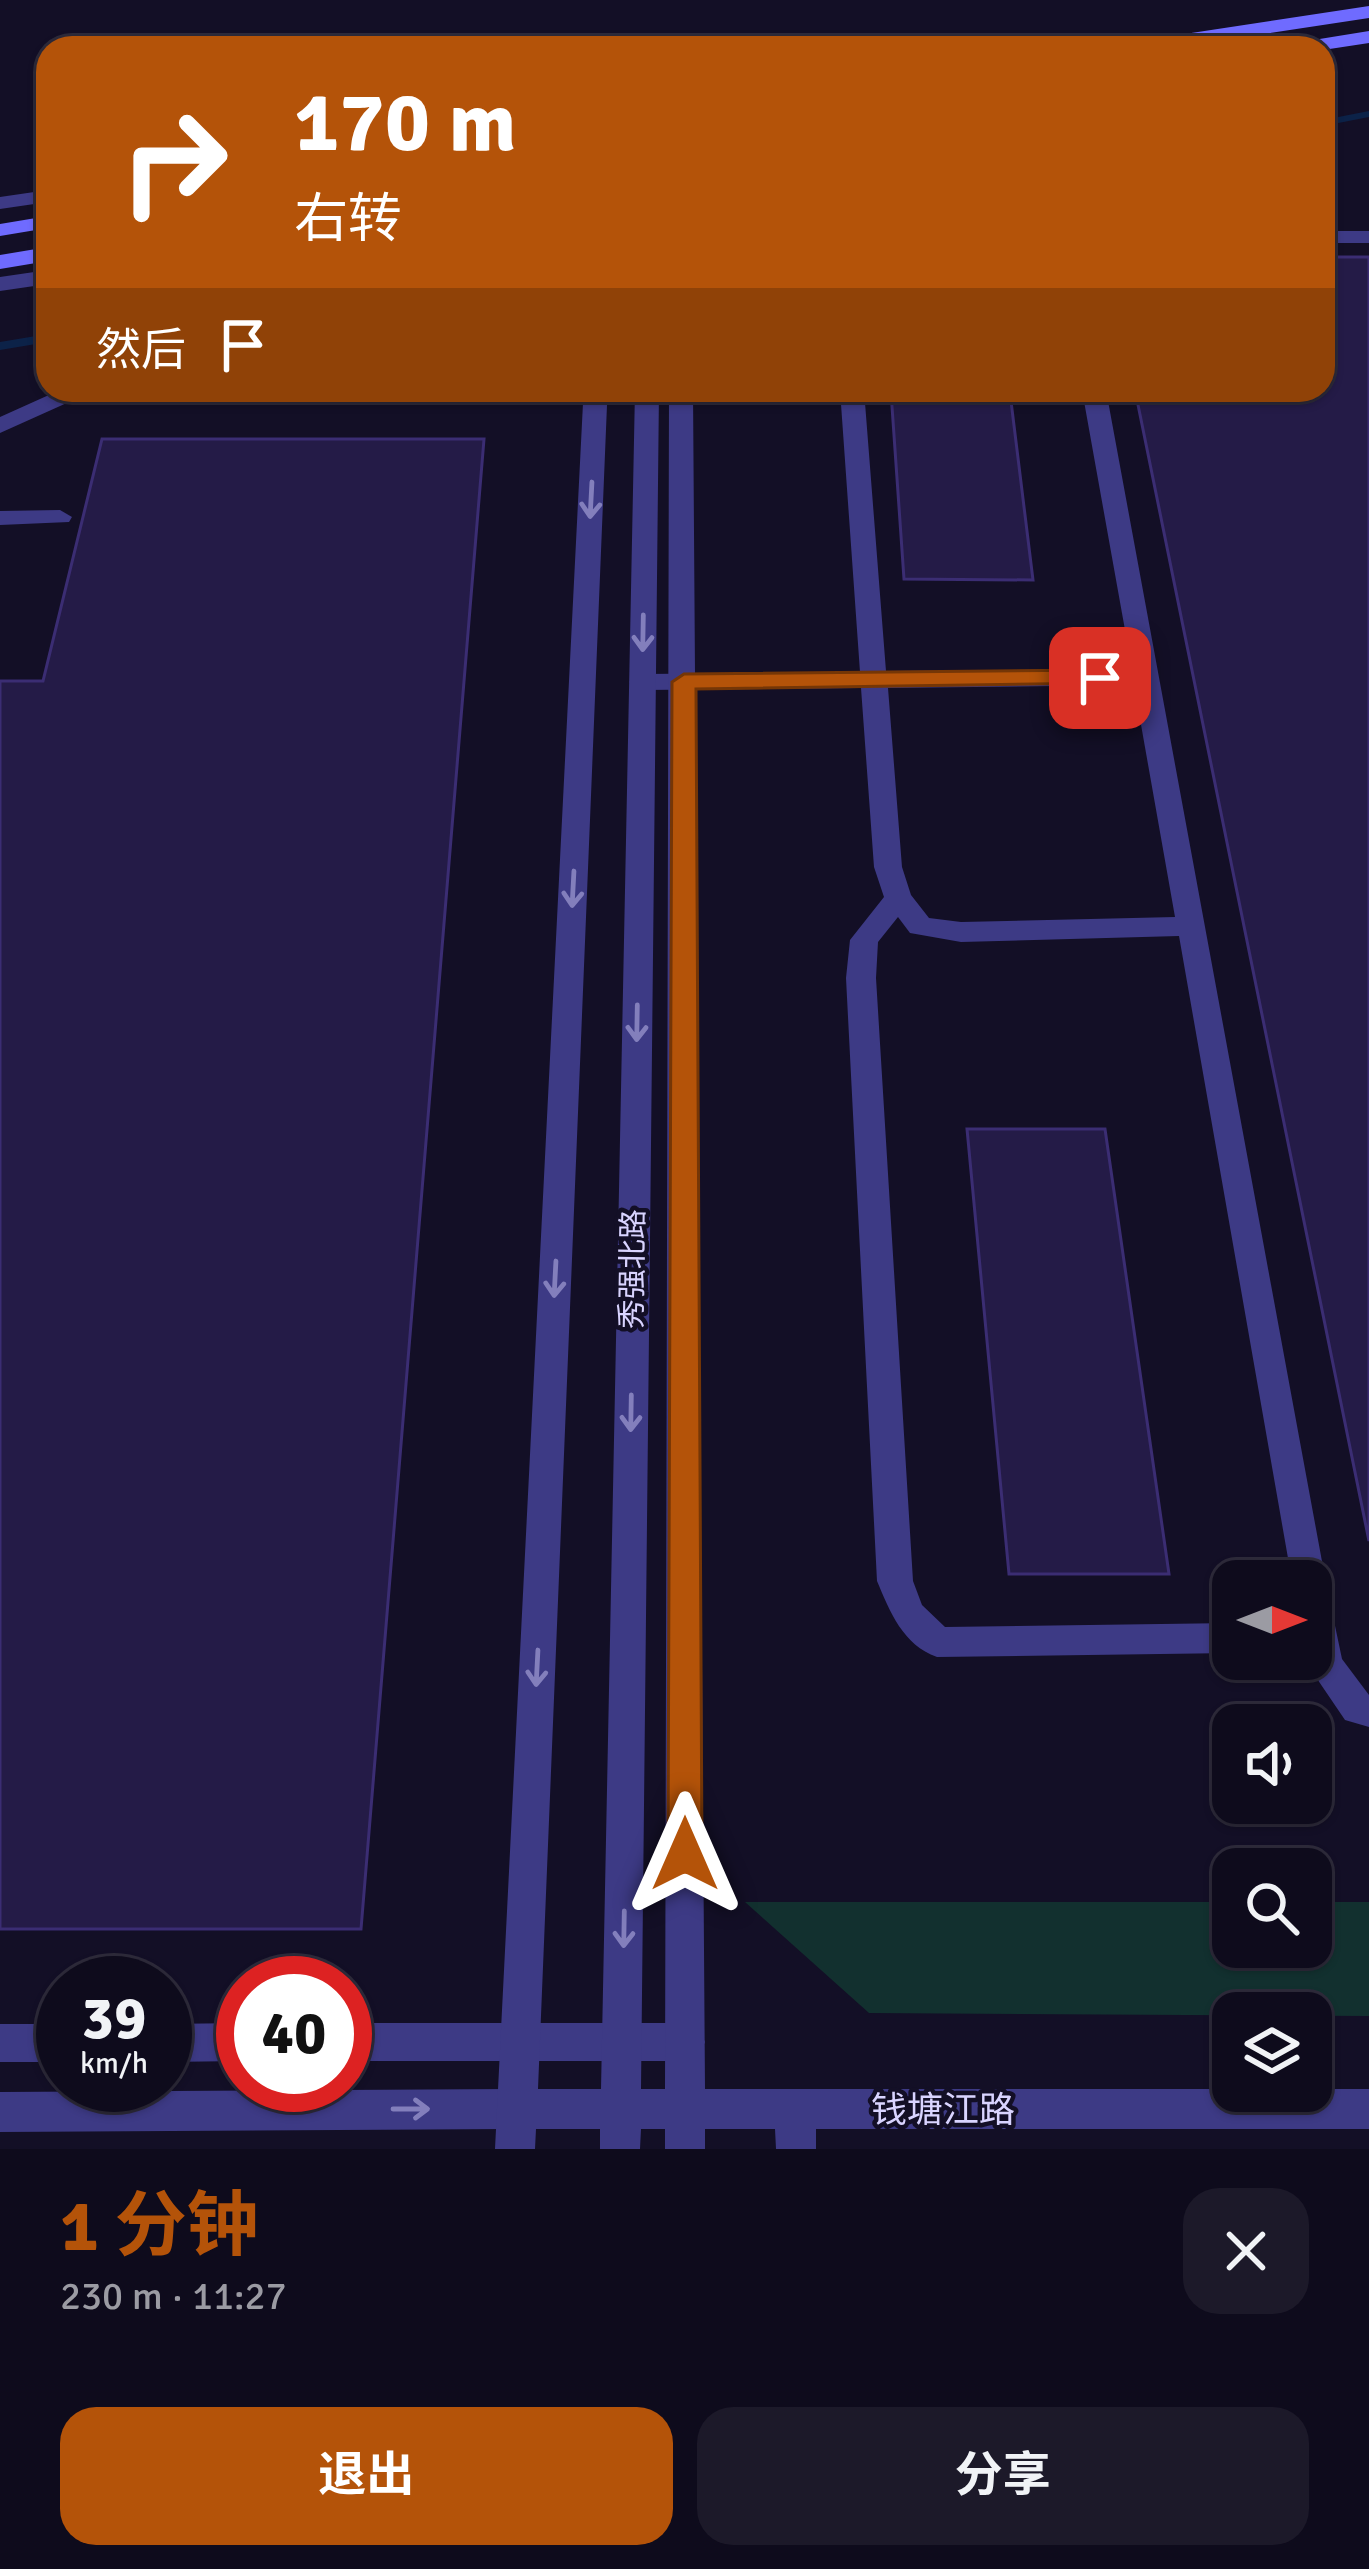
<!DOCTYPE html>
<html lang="zh">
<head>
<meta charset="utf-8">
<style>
	body { margin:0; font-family:Signika,"Noto Sans SC",sans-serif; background:#1c1929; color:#f1f3f6; height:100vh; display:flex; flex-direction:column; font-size:45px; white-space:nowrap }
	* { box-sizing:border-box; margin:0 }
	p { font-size:39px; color:#9b9ba3 }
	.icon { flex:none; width:66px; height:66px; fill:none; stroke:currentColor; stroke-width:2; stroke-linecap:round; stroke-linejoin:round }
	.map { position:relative; height:2149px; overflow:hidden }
	.details { display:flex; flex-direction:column; background:#0e0b1c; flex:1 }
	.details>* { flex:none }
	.hud { position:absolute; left:36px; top:36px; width:1299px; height:366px; border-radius:36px; box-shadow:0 3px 9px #0004,0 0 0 3px #2e2b3b; background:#b45309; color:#fff; overflow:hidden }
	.needle { width:78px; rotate:90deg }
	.controls { position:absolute; left:1212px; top:1560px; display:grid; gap:24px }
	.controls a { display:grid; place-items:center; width:120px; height:120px; border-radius:24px; background:#0e0b1c; box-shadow:0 3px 9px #0004,0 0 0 3px #2e2b3b; font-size:60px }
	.speed { position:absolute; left:36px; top:1956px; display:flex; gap:24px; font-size:60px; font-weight:700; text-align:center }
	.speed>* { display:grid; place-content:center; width:156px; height:156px; border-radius:50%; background:#0e0b1c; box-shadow:0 3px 9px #0004,0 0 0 3px #2e2b3b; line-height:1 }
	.speed small { font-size:30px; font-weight:400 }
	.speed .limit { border:18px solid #d22; background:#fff; color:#111 }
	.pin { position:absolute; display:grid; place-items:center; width:102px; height:102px; color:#fff; margin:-51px; border-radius:24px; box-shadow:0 6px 18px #0006 }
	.me { position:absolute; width:132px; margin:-66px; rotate:0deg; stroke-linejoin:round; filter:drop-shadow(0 0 9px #0008) }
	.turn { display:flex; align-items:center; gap:42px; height:252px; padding:0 60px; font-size:54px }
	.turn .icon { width:156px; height:156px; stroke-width:2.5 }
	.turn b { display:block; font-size:84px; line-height:102px }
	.then { display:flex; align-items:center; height:114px; padding:0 60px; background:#0003; gap:24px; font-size:45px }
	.round { display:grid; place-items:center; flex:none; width:126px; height:126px; border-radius:36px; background:#1c1929 }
	.head { display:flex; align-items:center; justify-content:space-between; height:204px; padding:0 60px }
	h1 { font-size:72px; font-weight:700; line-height:90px; color:#b45309 }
	.primary-button { display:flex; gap:24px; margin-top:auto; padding:24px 60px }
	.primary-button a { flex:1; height:138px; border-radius:36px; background:#b45309; color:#fff; font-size:48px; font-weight:700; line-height:138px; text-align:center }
	.primary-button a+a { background:#1c1929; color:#f1f3f6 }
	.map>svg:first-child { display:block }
</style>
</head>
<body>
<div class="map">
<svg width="1369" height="2149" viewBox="0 0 1369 2149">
	<rect width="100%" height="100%" fill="#130f26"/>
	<polygon fill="#12302f" points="745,1902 1233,1902 1233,1947 1311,1947 1311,1902 1369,1902 1369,2016 869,2013"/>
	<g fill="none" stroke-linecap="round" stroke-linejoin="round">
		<g fill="#0c2248" fill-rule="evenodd">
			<polygon points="1369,111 1369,117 1323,126 1323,120"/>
			<polygon points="48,334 48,342 0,350 0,342"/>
		</g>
	</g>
	<g fill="#241b47" stroke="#3b2d73" stroke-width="3">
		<polygon points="1323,257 1369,257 1369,1541 1135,390 1323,390"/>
		<polygon points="891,392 1010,393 1033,580 904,579"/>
		<polygon points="102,439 484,439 361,1929 0,1929 0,681 43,681"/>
		<polygon points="967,1129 1105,1129 1169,1574 1009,1574"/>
	</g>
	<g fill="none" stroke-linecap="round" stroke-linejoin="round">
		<g fill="#3d3a85" fill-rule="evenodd">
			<polygon points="48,190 48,202 0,209 0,197"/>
			<rect x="1323" y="231" width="46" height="12"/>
			<polygon points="48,270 48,284 0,291 0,277"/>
			<polygon points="123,390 111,397 69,402 0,433 0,417 60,390"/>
			<path d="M840,390H864L886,671L1132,669L1082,390H1106L1326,1583L1342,1659L1369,1695V1727L1345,1720L1307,1664L1306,1659H1311V1581H1292L1179,936L961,942L910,933L898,917L878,942L876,978L913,1581L922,1605L945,1627L1233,1623V1653L937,1657C903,1645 890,1612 877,1581L846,978L850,940L884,897L874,867L861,688L642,690L629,682L642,674L860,672ZM1134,685L1175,917L961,922L929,918L911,895L902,867L888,688Z"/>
			<polygon points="60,510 72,517 69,522 0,525 0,511"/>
			<polygon points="243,2023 243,2061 165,2062 165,2024"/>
			<polygon points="345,2023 685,2023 699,2029 705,2042 699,2055 685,2061 345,2061"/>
			<rect x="0" y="2024" width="63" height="38"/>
			<polygon points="517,2089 531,2095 537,2109 531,2123 517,2129 0,2132 0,2092"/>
		</g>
		<polygon fill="#3d3a85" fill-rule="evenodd" points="597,390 623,390 607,405 538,2089 601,2089 635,390 659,390 641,2089 665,2089 669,390 693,390 705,2089 1369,2089 1369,2129 816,2129 816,2149 776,2149 775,2129 705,2129 705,2149 665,2149 665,2129 641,2129 640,2149 600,2149 600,2129 536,2129 535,2149 495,2149 583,403"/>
		<g fill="#6f6bff" fill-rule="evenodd">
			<polygon points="1369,6 1369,18 1171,48 1122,48 1132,42"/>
			<polygon points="1369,31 1369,43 1323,50 1291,48 1301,42"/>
			<polygon points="48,216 48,228 0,236 0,224"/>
			<polygon points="48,247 48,261 0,269 0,255"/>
		</g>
	</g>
	<defs><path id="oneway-shaft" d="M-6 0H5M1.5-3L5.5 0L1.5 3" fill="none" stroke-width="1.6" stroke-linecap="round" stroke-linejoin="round" transform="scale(3)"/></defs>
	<g stroke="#837fbc">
		<use href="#oneway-shaft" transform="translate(591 500) rotate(93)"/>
		<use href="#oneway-shaft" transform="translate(643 633) rotate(91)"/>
		<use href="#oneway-shaft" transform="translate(573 889) rotate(93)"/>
		<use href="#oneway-shaft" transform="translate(637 1023) rotate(91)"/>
		<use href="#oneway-shaft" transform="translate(555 1279) rotate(93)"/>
		<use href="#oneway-shaft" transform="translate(631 1413) rotate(91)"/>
		<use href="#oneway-shaft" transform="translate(537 1668) rotate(93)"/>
		<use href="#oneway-shaft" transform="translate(624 1929) rotate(91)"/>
		<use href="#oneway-shaft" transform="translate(411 2109)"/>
	</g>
	<polygon fill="#b45309" stroke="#753606" stroke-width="3" points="1100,670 1112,678 1108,683 696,689 702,1854 697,1865 685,1870 673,1865 668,1854 672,682 684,674"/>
	<g text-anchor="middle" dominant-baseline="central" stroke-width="9" stroke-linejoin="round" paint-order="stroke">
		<g font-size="30" fill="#d9d4ff" stroke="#130f26">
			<text transform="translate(633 1269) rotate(-89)">秀强北路</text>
		</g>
		<g font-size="36" fill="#d9d4ff" stroke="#130f26">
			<text x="943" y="2110">钱塘江路</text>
		</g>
	</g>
</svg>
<div class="controls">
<a><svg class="needle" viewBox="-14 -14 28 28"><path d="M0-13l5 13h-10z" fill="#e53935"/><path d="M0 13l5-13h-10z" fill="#9b9ba3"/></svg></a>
<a><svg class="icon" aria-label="sound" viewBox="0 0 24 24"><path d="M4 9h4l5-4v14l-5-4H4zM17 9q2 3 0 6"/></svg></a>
<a><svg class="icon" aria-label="search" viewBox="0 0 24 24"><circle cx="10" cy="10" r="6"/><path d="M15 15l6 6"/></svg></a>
<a><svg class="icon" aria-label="layers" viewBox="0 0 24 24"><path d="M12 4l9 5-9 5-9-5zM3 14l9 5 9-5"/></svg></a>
</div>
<div class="speed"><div>39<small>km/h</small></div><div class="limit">40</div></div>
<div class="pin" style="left:1100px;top:678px;background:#d93025"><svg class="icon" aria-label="arrive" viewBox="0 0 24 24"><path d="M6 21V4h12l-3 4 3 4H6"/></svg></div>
<svg class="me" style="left:685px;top:1854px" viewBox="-20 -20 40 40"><path d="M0-17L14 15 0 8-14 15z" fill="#b45309" stroke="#fff" stroke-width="4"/></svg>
<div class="hud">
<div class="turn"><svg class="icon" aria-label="right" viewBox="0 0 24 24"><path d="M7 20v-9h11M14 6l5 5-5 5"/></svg><div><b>170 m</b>右转</div></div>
<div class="then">然后<svg class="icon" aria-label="arrive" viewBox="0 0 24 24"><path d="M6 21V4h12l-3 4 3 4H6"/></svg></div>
</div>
</div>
<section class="details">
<div class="head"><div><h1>1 分钟</h1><p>230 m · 11:27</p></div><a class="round"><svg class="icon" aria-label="close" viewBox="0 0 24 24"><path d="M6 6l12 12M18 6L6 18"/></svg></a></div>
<div class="primary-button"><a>退出</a><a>分享</a></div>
</section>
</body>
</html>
